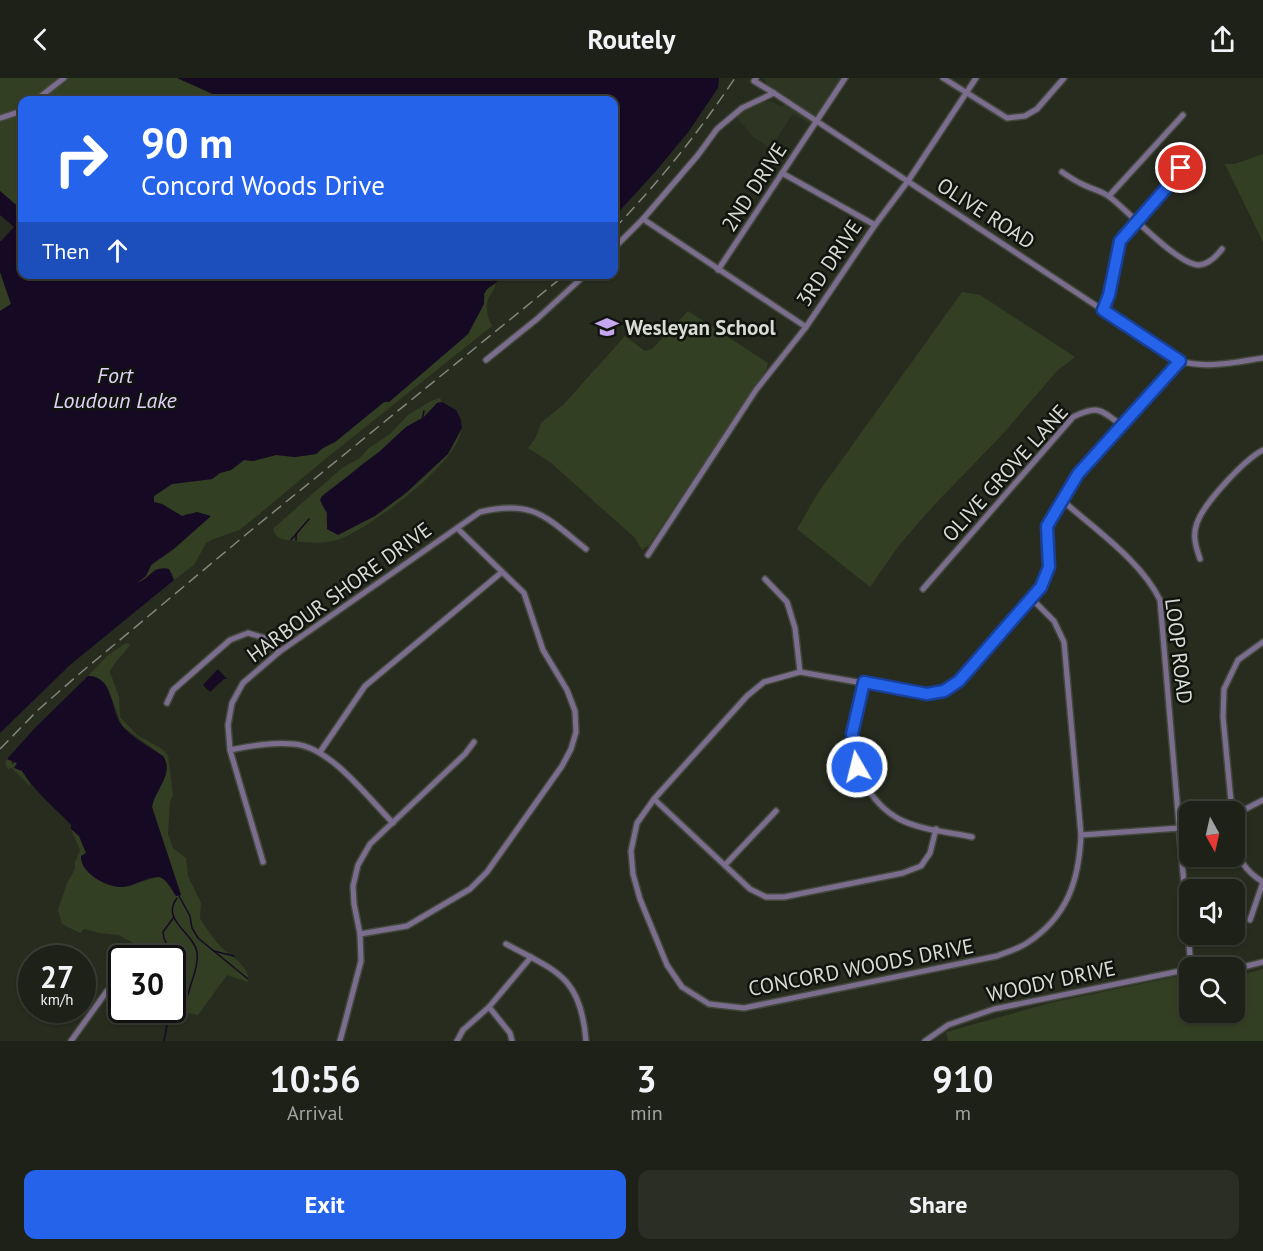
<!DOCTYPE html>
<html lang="en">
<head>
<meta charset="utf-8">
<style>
	body { margin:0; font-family:"PT Sans",sans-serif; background:#2a2e24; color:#f1f3f6; height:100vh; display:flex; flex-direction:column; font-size:22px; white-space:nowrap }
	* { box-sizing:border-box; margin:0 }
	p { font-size:20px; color:#a0a3a1 }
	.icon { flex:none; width:33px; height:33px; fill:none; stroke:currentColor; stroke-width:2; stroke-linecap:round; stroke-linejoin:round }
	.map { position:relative; height:963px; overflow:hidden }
	.drawer { display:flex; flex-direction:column; background:#1d2117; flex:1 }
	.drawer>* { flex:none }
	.banner { position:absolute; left:18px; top:18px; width:600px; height:183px; border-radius:12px; box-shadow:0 2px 4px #0004,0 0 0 2px #3b3e36; background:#2563eb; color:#fff; overflow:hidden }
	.needle { width:39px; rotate:172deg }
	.tools { position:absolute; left:1179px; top:723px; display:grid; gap:12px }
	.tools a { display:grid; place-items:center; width:66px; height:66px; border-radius:12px; background:#1d2117; box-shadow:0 2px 4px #0004,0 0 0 2px #3b3e36; font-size:30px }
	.speed { position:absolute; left:18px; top:867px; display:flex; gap:12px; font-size:30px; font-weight:700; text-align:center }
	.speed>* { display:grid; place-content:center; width:78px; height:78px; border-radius:50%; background:#1d2117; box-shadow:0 2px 4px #0004,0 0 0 2px #3b3e36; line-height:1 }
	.speed small { font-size:15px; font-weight:400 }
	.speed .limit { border:3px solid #111; border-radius:9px; background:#fff; color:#111 }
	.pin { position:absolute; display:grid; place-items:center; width:51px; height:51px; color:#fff; margin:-26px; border:3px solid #fff; border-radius:50%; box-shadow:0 2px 6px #0007 }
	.me { position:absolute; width:66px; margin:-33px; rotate:352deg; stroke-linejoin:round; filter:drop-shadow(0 0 4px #0008) }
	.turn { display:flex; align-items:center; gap:21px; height:126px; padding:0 24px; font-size:27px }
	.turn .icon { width:78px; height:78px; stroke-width:2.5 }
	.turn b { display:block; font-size:42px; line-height:51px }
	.then { display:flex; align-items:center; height:57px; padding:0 24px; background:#0003; gap:12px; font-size:22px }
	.eta { display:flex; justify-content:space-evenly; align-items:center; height:102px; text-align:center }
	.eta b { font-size:36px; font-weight:600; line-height:42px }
	.cta { display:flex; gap:12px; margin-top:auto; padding:12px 24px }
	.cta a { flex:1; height:69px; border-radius:12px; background:#2563eb; color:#fff; font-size:24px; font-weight:600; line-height:69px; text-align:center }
	.cta a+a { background:#2a2e24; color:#f1f3f6 }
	header { display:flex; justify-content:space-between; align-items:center; height:78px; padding:0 24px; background:#1d2117; font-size:27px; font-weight:600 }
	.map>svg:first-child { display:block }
</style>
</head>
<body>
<header><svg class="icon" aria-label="back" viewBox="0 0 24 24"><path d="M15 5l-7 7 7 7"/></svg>Routely<svg class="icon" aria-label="share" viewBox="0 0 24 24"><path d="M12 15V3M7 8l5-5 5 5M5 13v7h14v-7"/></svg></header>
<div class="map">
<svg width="1263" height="963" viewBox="0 0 1263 963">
	<rect width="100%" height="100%" fill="#272c1f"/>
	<polygon fill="#2e3623" points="764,0 847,0 817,50 793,36 770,70 753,59 735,37 760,24 771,23 782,29 789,20 766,5"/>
	<g fill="#333f22">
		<polygon points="0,0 184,0 226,22 22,22 22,132 0,113"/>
		<polygon points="1263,76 1263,164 1225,86 1235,86"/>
		<polygon points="0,194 11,226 0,233"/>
		<path d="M495,206C495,212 492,214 489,219C485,227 487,240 492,248L329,378L247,446L239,452L211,462L206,465L194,487L174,502L172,495L155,491L148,499L137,505L149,493L151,487L175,470L189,435L182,438L162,426L154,424V418L172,406L212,401L220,395L231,392L244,382L253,383L276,377L295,379L316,376L323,370L335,364L384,324H389L468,256L485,219L484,216L487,211Z"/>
		<polygon points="962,214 980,217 1075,279 1057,293 1000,359 936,425 900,466 870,509 797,451 818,415"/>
		<polygon points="688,233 768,285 766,292 649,467 642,472 635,460 550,384 528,370 535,361 541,345 564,326 625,258 645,273 652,271"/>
		<path d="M440,320L442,324L437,325L424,339L406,349L379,374L359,388L321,426L327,435L326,443L368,441L375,438L448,376C452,363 463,356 460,341C476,375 368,451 340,461C325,466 310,465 294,463C285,462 275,461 273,451L276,448L342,390L360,380L369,370L390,356L408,337L431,323Z"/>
		<path d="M126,565L130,566C124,577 114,583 110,594L119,619L120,639L137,657L162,671L168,677L173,717L170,724L168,756L173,770L186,780L188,798L201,825L200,841C207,850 213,861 221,869C232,880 245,884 249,901L248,904L227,897L198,937L183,934V930L177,926L173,927L172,880H159L119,857L99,855L84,851L80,855L62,846L58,832L67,805L75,791V784L80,772L71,751L79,758L86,775L81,778L122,809L158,799L164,801L176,818L181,817L152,729L154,719L166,697L163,678L122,648L112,621L92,598H88L107,578Z"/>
		<polygon points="7,681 12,683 13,686 14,684 17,685 31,708 29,707 12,690 8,691 5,685"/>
		<polygon points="1263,891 1263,963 948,963 946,954 1054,924 1189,896 1190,934 1234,934 1235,894 1249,895"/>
	</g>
	<g fill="#160924">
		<polygon points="177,0 719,0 718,10 689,53 656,93 614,139 614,22 222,22 217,18"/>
		<path d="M0,113L22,132V196L513,197L498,203L487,211L484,216V226L468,256L389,324H384L335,364L323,370L316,376L295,379L276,377L253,383L244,382L231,392L220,395L212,401L172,406L154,418V424L162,426L182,438L197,434L211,438L175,470L151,487L146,498L137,505C150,501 153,487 169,491L174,502L70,587L0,655V233L11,226L0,194Z"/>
		<polygon points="442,324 456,332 461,342 462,350 448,376 406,415 375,438 338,457 327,451 327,435 320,422 322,418 379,374 406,349 424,339 437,325"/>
		<polygon points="218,591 227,601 224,601 210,614 203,607"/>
		<path d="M88,598C114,598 110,631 121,646C128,657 151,670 163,678C175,695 155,712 152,729L181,817L176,818C172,812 166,799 158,799C145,799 134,809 122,809C106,809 80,795 81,778L86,775L79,758L71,751V747C54,729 35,714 22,693L14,690L17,685L14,684L12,686V683L7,681L34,651Z"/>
	</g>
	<polygon fill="#272c1f" points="0,137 14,149 1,163 0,163"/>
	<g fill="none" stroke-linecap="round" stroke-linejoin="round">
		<g stroke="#160924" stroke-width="1.5">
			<polyline points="422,342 424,333"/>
			<polyline points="291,462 309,441"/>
			<polyline points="296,462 296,456"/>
			<polyline points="178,816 190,838 192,850 198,860 248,901"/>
			<polyline points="174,839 163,854 164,860 178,893 179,920"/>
			<polyline points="214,873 234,878"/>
			<path d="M172,925L188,917C191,903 199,888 197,874C194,855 160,842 177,820"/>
			<polyline points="164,963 170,932"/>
		</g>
		<g stroke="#43483c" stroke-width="8">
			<g id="street">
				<polyline points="943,0 1007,40 1025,38 1037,31 1064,0"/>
				<polyline points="774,15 1180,283"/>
				<polyline points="36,22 64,0"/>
				<polyline points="0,40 22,33"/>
				<path d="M1062,94C1068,98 1075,103 1082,106C1091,111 1103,113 1111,120C1129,134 1178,187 1199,187C1209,186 1216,179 1222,171"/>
				<polyline points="782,95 875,147"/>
				<polyline points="1109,118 1183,37"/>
				<polyline points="643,141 806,249"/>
				<polyline points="614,170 643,141 698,77 717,51 742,30 774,15 754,3 756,0"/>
				<polyline points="718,192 845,0"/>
				<polyline points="1103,232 1109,217 1120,163 1175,100 1181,90"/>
				<polyline points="486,282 537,241 586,196"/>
				<path d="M1063,423C1096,452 1141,483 1160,522L1191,890"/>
				<polyline points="648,477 756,312 806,249 875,147 908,103 976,0"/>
				<path d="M1200,481C1196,469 1192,458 1197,445C1204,425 1244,382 1263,372"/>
				<polyline points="765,501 787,524 795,550 800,594"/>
				<path d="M923,511L1073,339C1098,327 1100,331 1121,347"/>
				<path d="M1032,521L1054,543L1064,564L1081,757C1079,803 1067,839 1027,865C1018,871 1007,874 997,878L744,930L709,926L682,909L667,887L640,821L633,796L631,773L637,745L654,721L747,618L764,604L800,594L926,616L944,613L959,603L1040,509L1049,489L1047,448L1078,396L1180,283C1207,291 1235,284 1263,280"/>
				<path d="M864,604C860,621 854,638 853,655C850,688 870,725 899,741C920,752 949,754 972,759"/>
				<polyline points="167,625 173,612 230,562 248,555 265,560 279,574"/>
				<path d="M230,672C251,668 272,664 294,666C331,669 368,720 393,745"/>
				<polyline points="320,674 365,608 502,494"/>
				<polyline points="654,721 750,811 766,819 784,819 903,795 921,788 930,775 936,751"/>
				<polyline points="1232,734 1223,639 1224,611 1238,582 1263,564"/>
				<polyline points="1234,737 1263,722"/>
				<polyline points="1081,757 1180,750"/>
				<path d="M1234,761C1238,781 1245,793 1263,804"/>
				<path d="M263,784L230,672L228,647L232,625L243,605L279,574L480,434C533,421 546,439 586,471"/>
				<polyline points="725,787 776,733"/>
				<polyline points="1250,842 1263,804"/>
				<polyline points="360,856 407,848 470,811 487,794 562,688 571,671 576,654 575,633 567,612 543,572 524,515 457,450"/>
				<path d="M506,866C558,894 581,899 586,963"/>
				<polyline points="1195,890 1215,886 1247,888 1263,884"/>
				<polyline points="489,929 510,955 512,963"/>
				<polyline points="71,963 107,913"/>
				<polyline points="340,963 361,883 360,856 354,826 353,808 358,787 370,766 465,676 474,664"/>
				<polyline points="457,963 463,952 489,929 531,879"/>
				<polyline points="925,963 948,947 994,931 1190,891"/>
			</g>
		</g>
		<use href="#street" stroke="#7a6d8e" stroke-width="5"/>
		<g stroke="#82867c" stroke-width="1.5" stroke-dasharray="12 6" stroke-linecap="butt">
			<path d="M614,151C659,104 699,54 735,0"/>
			<polyline points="0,671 38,632 78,597 249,454 566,196"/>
		</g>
	</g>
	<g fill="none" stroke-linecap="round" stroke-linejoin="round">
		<g stroke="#184099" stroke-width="15">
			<polyline id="route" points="857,689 852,656 864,604 927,616 944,613 959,603 1041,509 1049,489 1047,448 1078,396 1180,283 1103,232 1109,217 1120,163 1175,100 1181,90"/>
		</g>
		<use href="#route" stroke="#2563eb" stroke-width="10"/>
	</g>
	<defs>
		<g id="school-bare" transform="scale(1.8)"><path d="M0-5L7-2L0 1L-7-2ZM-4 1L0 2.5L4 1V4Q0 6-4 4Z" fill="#c5a6f0" stroke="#11140e" stroke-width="2.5" paint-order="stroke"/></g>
	</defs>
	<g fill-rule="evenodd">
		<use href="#school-bare" x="607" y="249"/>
	</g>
	<g text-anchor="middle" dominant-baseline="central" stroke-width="5" stroke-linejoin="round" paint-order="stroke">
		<g font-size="21" fill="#d8dbd3" stroke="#11140e">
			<text transform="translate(754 109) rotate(-57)">2ND DRIVE</text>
			<text transform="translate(986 135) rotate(33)">OLIVE ROAD</text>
			<text transform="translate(829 185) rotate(-56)">3RD DRIVE</text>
			<text transform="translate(1005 395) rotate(-48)">OLIVE GROVE LANE</text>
			<text transform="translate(339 514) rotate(-36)">HARBOUR SHORE DRIVE</text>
			<text transform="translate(1179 573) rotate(83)">LOOP ROAD</text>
			<text transform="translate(861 889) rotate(-11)">CONCORD WOODS DRIVE</text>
			<text transform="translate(1051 903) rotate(-12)">WOODY DRIVE</text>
		</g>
		<g font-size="21" font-weight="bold" fill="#d8dbd3" stroke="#11140e" text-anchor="start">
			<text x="625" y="249">Wesleyan School</text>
		</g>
		<g font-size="22" font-style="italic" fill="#e0d1f6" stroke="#11140e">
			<text x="115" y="297">Fort<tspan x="115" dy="25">Loudoun Lake</tspan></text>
		</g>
	</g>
</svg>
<div class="tools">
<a><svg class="needle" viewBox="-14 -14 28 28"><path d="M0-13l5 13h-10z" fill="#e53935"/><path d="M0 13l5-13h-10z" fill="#a0a3a1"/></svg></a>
<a><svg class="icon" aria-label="sound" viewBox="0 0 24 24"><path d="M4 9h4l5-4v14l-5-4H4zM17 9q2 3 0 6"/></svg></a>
<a><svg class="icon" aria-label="search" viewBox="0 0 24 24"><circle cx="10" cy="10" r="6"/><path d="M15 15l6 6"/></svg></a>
</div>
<div class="speed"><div>27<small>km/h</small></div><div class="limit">30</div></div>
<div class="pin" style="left:1181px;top:90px;background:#d93025"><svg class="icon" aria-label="arrive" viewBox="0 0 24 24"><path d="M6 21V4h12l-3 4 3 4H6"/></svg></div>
<svg class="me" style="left:857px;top:689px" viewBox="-20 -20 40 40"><circle r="17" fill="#2563eb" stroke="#fff" stroke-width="3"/><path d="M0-11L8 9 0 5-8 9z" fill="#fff"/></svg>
<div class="banner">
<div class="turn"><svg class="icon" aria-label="right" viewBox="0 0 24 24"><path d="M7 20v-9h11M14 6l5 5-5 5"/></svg><div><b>90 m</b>Concord Woods Drive</div></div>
<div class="then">Then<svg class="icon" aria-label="ahead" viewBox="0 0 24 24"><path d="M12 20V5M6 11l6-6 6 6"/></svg></div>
</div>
</div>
<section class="drawer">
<div class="eta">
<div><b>10:56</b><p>Arrival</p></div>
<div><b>3</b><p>min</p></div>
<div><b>910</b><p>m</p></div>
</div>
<div class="cta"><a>Exit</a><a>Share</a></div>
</section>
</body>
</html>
